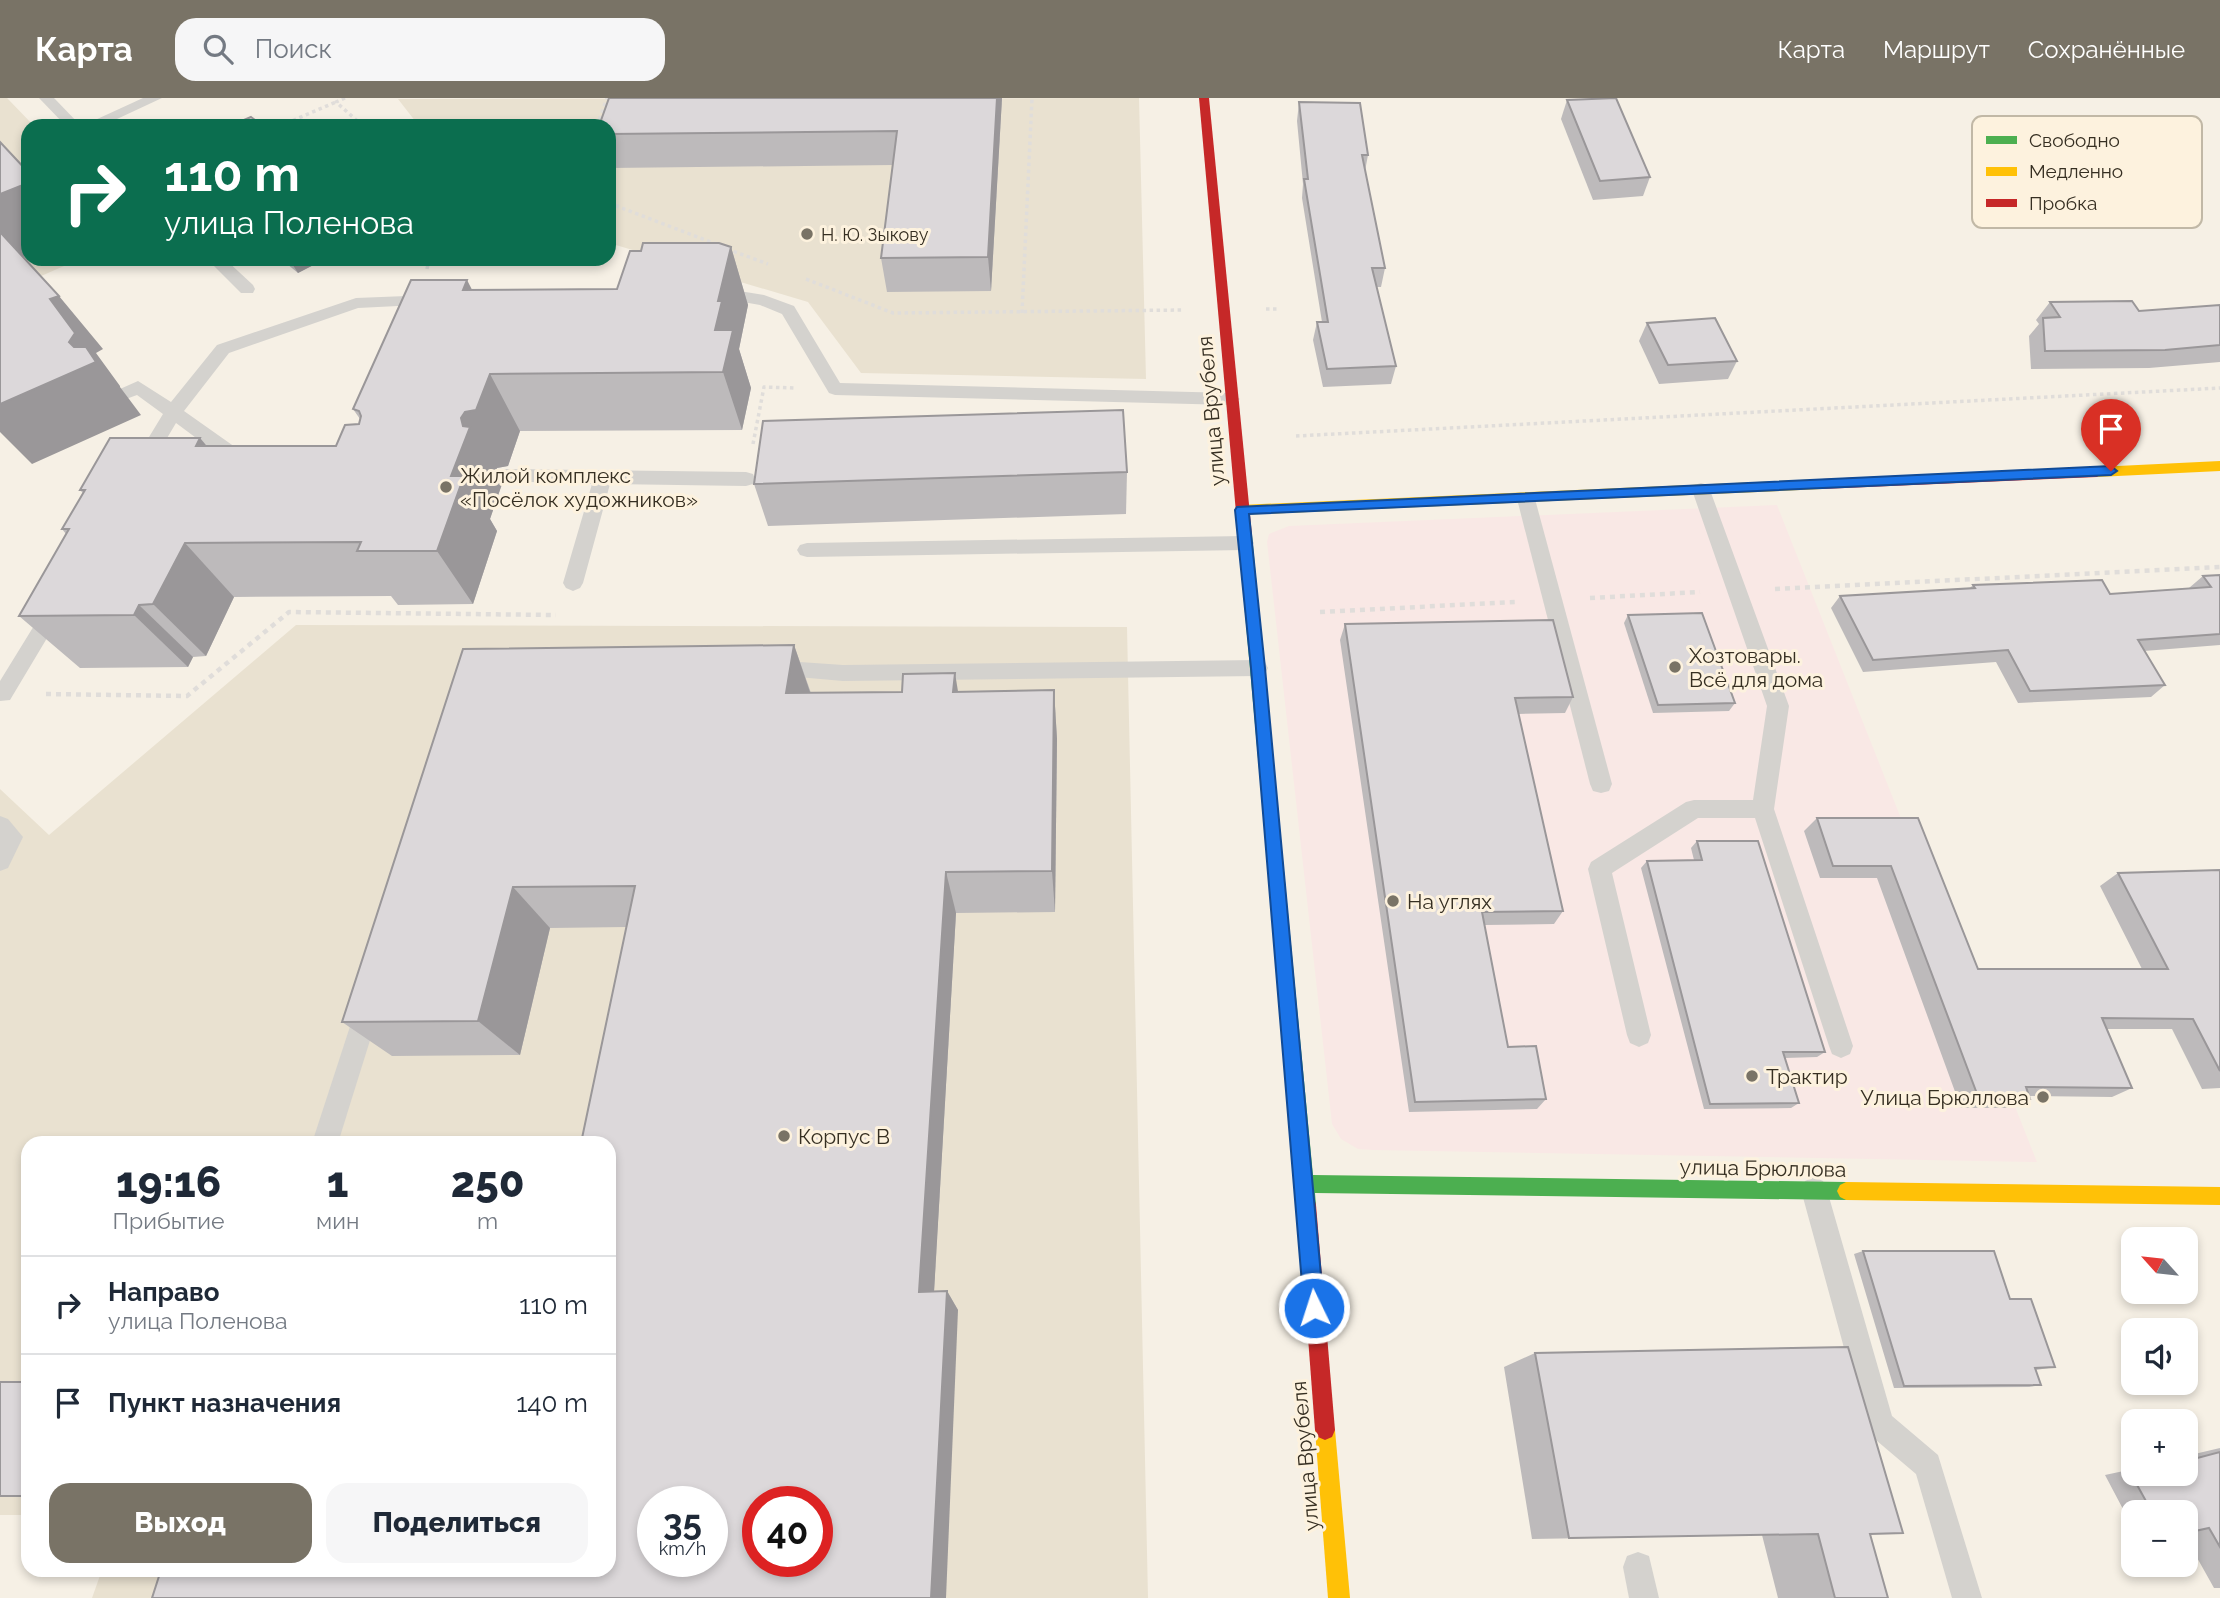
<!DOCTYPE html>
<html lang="ru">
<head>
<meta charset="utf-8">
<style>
	body { margin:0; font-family:Raleway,sans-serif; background:#f6f6f7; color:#1f2937; height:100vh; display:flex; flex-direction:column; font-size:26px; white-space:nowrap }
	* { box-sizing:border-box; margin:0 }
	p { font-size:23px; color:#747a83 }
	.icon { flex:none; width:38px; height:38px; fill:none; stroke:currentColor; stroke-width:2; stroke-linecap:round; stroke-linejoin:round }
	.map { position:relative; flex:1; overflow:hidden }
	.panel { position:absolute; left:21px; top:1038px; width:595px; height:441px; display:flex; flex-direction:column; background:#fff; border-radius:21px; box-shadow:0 4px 10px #0003 }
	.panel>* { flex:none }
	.banner { position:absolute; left:21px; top:21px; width:595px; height:147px; border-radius:21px; box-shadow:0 4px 10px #0003; background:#0b6e4f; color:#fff; overflow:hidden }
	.needle { width:46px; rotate:297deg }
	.controls { position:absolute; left:2121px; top:1129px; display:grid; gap:14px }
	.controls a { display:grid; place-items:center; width:77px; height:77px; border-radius:14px; background:#fff; box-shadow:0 4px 10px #0003; font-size:35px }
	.speed { position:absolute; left:637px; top:1388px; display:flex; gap:14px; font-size:35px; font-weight:700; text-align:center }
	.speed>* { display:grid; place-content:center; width:91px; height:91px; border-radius:50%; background:#fff; box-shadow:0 4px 10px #0003; line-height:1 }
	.speed small { font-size:18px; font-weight:400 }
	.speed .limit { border:10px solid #d22; background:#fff; color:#111 }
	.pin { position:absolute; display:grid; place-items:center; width:60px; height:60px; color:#fff; margin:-72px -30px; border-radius:50% 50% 50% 0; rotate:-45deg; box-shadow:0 0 7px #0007 }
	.pin .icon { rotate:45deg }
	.me { position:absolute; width:77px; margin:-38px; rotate:356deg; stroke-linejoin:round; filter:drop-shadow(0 0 5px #0008) }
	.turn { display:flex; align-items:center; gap:24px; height:147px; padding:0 28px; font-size:32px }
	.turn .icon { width:91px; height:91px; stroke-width:2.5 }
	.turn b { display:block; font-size:49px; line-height:60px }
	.eta { display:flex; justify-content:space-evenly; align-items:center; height:119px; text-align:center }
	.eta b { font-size:42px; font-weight:800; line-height:49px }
	.button { display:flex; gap:14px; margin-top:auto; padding:14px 28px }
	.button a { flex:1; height:80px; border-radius:21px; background:#797366; color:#fff; font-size:28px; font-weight:800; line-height:80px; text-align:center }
	.button a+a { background:#f6f6f7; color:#1f2937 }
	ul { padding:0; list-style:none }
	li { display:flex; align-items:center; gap:21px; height:98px; padding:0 28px; border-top:2px solid #e0e1e3 }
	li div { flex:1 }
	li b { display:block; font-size:26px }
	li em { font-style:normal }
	header { display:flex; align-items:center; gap:42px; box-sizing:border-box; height:98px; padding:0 35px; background:#797366; color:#fff }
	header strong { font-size:33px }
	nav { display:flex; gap:38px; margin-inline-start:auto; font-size:24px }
	.search { width:490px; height:63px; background:#f6f6f7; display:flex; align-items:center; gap:18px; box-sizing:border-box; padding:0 24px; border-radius:21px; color:#747a83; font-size:26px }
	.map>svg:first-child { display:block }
</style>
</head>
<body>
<header>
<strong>Карта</strong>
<div class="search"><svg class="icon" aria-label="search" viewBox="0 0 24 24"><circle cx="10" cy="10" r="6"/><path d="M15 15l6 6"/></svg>Поиск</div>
<nav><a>Карта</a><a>Маршрут</a><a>Сохранённые</a></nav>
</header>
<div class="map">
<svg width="2220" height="1500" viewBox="0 0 2220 1500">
	<rect width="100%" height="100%" fill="#f6f0e5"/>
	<polygon fill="#f9e8e5" points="1777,407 2037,1064 1373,1052 1358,1051 1341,1041 1332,1026 1267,444 1269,436 1289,428"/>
	<g fill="#e9e1d0" fill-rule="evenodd">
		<polygon points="0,0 7,0 34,28 28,28 28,161 80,161 0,196"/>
		<polygon points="1139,0 1146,281 861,275 808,204 609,145 609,28 419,28 398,1"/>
		<path d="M296,527L1127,529L1148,1500H92L102,1472H609V1045H28V1417H0V691L49,737ZM653,1404H712V1463H653ZM758,1404H817V1463H758Z"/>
	</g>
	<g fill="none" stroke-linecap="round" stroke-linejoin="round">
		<g stroke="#e0ddda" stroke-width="3.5" stroke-dasharray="3.5 3.5" stroke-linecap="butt">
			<polyline points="345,0 336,4 363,28"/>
			<polyline points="280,28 336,4"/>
			<polyline points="597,28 607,0"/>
			<polyline points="609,105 716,146"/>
			<polyline points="727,151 768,166"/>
			<polyline points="427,171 429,161"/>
			<polyline points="806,181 893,215 1183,212"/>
			<polyline points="1266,211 1279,211"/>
			<polyline points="1022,215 1032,0"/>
			<polyline points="1296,338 2220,290"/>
			<polyline points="753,346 764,289 795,290"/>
		</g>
		<g stroke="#e0ddda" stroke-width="4.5" stroke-dasharray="5 5" stroke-linecap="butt">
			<polyline points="1775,491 2220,469"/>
			<polyline points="1590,500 1700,494"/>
			<polyline points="1320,514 1515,504"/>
			<polyline points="46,596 187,598 289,514 556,517"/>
		</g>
		<g fill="#d4d2ce" fill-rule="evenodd">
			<polygon points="39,0 54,0 81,28 66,28"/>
			<polygon points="143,0 162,0 102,28 82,28"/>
			<polygon points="207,161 225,161 253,187 255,191 253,195 241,195"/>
			<polygon points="715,189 764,197 794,208 840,285 1231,295 1240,301 1231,307 835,297 829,295 782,216 760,207 709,198 707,194 709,190"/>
			<polygon points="432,197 440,202 438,206 358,210 229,255 184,313 252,361 254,366 252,371 238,371 176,325 148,372 134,372 132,367 163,316 137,297 126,301 120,299 117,295 120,291 138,283 171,304 217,247 356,200"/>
			<polygon points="505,371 746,374 753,376 755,381 753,386 746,388 610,386 583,485 580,490 573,493 566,490 563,485 592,386 498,383 496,378 498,373"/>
			<polygon points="1701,385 1708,387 1710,392 1789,608 1774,711 1853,948 1850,956 1841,960 1832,956 1829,948 1755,720 1698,720 1612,775 1651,937 1648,945 1639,949 1630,945 1627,937 1588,771 1591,764 1686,704 1694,702 1753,702 1767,608 1692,392 1694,387"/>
			<polygon points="1526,394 1533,396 1535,401 1612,686 1609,693 1601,695 1593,693 1590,686 1517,401 1519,396"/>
			<polygon points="1244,438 1251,440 1254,445 1251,450 1244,452 807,459 800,457 797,452 800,447 807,445"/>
			<polygon points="55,502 62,505 65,510 62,515 10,602 0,603 0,583 48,505"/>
			<polygon points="771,562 843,567 1258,562 1265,564 1268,570 1265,576 1258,578 843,583 764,576 761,570 764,564"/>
			<polygon points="0,718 8,721 23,739 8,770 0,773"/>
			<polygon points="369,896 378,899 381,907 338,1045 312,1045 357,907 360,899"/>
			<polygon points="1814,1079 1823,1083 1827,1092 1892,1318 1938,1357 1982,1500 1952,1500 1916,1376 1870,1337 1865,1327 1801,1092 1805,1083"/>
			<polygon points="1638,1454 1649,1458 1659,1500 1629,1500 1623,1469 1627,1458"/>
		</g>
		<polygon fill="#4caf50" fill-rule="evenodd" points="1245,432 1252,437 1313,1077 1846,1084 1852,1087 1855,1093 1852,1099 1846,1102 1315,1095 1316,1107 1314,1114 1307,1116 1300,1114 1298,1107 1238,437"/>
		<g fill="#ffc107" fill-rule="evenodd">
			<polygon points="2220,363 2220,373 2097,379 2091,374 2097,369"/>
			<polygon points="1822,381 1829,386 1822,391 1241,417 1234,412 1241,407"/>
			<polygon points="1846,1084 2220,1089 2220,1107 1846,1102 1840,1099 1837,1093 1840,1087"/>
			<polygon points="1325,1322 1332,1325 1335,1332 1350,1500 1328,1500 1315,1332 1318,1325"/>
		</g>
		<g fill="#c62828" fill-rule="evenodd">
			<polygon points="1199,0 1209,0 1252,437 1245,442 1238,437"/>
			<polygon points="2097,369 2103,374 2097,379 1822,391 1815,386 1822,381"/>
			<polygon points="1307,1098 1314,1100 1316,1107 1335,1332 1332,1339 1325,1342 1318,1339 1315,1332 1298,1107 1300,1100"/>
		</g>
	</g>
	<g fill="#bdbabb">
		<polygon points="1002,0 991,193 887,194 881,160 893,67 609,70 609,28"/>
		<polygon points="1567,2 1650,79 1643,98 1593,102 1561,21"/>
		<polygon points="1299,4 1368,57 1365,73 1385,170 1381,189 1376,189 1396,268 1391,286 1323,289 1313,242 1317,224 1322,224 1302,100 1303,86 1297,23"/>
		<polygon points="731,149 748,207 739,251 751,290 742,332 520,333 508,368 497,370 495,374 502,386 490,421 497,433 473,506 398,507 391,498 234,499 206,558 193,559 188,569 80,570 19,518 66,436 62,431 83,395 80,392 200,340 207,348 336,348 359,326 360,321 353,311 473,192 617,191"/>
		<polygon points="281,161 325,161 298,175"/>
		<polygon points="2050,204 2139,213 2220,207 2220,264 2149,270 2031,271 2029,238 2039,226 2036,222"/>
		<polygon points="1647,225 1737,263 1728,281 1659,286 1639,243"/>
		<polygon points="1127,374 1126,416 768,428 754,386"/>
		<polygon points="2220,477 2220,547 2144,553 2165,587 2151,599 2018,605 1996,564 1863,574 1831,510 1840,498 1970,490 1973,487 2110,496 2189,490 2203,478"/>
		<polygon points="1628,517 1735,605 1729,613 1653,615 1624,525"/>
		<polygon points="1345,526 1573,599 1565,615 1518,616 1563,813 1554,826 1484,827 1508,949 1546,1001 1537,1011 1409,1014 1340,542"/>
		<polygon points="794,547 811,595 1054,592 1057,641 1055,814 956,815 934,1193 947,1193 958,1212 609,1472 626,829 550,830 520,957 392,958 342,924"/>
		<polygon points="1817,720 1918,720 1978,871 2142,871 2100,788 2118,775 2220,772 2220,990 2202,991 2172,931 2107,931 2132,990 2112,999 2029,998 2030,1001 2012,1010 1961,1010 1877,780 1820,780 1804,733"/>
		<polygon points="1697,743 1825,954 1817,959 1785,960 1799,1005 1791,1010 1704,1011 1641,770 1647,763 1694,762 1691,750"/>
		<polygon points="1863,1153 2010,1201 2055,1269 2036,1272 2041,1287 2029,1289 1894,1290 1854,1156"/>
		<polygon points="1535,1255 1870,1436 1888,1500 1778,1500 1762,1437 1532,1441 1504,1269"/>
		<polygon points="2220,1350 2220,1490 2214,1490 2186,1440 2186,1414 2133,1414 2133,1430 2105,1377 2133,1371 2133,1376 2186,1376 2186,1358"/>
	</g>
	<g fill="#9a9799">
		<polygon points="997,0 1002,0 991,193 988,159"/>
		<polygon points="28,85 28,157 20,160 0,137 0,96"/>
		<polygon points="731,149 748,207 739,251 751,290 742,332 723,274 715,232 718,203"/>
		<polygon points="289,161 325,161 298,175"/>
		<polygon points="467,182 497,240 463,192"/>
		<polygon points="59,198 103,251 96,255 120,288 120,289 141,317 32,366 0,334 0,306 69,244 50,201"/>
		<polygon points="490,276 520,333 508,368 497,370 495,374 502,386 490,421 497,433 473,506 437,453 451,378 463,328 461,320"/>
		<polygon points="200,340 246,396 196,348"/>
		<polygon points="185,445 234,499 206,558 153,506"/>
		<polygon points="139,507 193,559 188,569 134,517"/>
		<polygon points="794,547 811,597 786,595"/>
		<polygon points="955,575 963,624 953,594"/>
		<polygon points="1054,592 1057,641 1055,814 1052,773"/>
		<polygon points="946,774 956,815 933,1212 919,1194"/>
		<polygon points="513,789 550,830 520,957 478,923"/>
		<polygon points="947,1193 958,1212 946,1500 931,1500"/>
	</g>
	<g fill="#dcd8da" stroke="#9a9799" stroke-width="2" fill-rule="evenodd">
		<polygon points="609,0 997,0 988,159 881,160 897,33 609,36 609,28 599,28"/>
		<polygon points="1616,0 1650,79 1600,83 1567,2"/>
		<polygon points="1299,4 1360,5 1368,57 1362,57 1385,170 1372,170 1396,268 1327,271 1317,224 1328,224 1304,81 1308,81"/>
		<polygon points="251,19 263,28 230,28"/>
		<polygon points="0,44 28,74 28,85 0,96"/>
		<polygon points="0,134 59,198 50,201 75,235 69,244 74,249 86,249 96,264 0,306"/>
		<polygon points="643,145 719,145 731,149 718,203 722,203 715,232 733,232 723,274 490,276 476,312 465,314 461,320 463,328 470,329 451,378 464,378 437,453 357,453 361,444 185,445 153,506 139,507 134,517 19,518 69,431 62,431 85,392 80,392 110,340 200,340 196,348 336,348 345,327 359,326 361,318 359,313 353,311 411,182 467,182 463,192 617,191 630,153 641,153"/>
		<polygon points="2132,203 2139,213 2220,207 2220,247 2165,252 2045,253 2043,220 2060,219 2050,204"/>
		<polygon points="1715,220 1737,263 1668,267 1647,225"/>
		<polygon points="1123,312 1127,374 754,386 763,323"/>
		<polygon points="2220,477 2220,536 2138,542 2165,587 2030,593 2008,552 1873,562 1840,498 1975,490 1973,487 2102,482 2110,496 2211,489 2203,478"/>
		<polygon points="1702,515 1735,605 1658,607 1628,517"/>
		<polygon points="1553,522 1573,599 1515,600 1563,813 1482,814 1508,949 1536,948 1546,1001 1415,1004 1345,526"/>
		<path d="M794,547L786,595L902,594L903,576L955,575L953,594L1054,592L1052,773L946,774L919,1194L947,1193L931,1500H152L161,1472H609V1045H581L635,788L513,789L478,923L342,924L463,551ZM653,1404H712V1463H653ZM758,1404H817V1463H758Z"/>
		<polygon points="1817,720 1918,720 1978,871 2168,871 2118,775 2220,772 2220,973 2193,921 2102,920 2132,990 2026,989 2030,1001 1979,1001 1891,768 1833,768"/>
		<polygon points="1697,743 1758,743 1825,954 1783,954 1799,1005 1710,1006 1647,763 1702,762"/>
		<polygon points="1863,1153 1994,1153 2010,1201 2031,1201 2055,1269 2035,1270 2041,1287 1904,1288"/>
		<polygon points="1848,1249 1903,1435 1870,1436 1888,1500 1835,1500 1818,1436 1569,1440 1535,1255"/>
		<polygon points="0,1284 28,1284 28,1395 27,1398 0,1398"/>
		<polygon points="2220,1354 2220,1449 2209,1430 2186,1435 2186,1414 2152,1414 2131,1376 2186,1376 2186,1363"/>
	</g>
	<polygon fill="#1a73e8" stroke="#114b97" stroke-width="2" points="2111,368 2117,373 2111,377 1249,416 1265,570 1324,1210 1321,1217 1314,1220 1307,1217 1304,1210 1251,570 1235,412 1237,409"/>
	<g fill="#797366" stroke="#fdf2de" stroke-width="2.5">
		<circle cx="807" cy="136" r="7"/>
		<circle cx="446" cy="389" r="7"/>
		<circle cx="1675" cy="569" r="7"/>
		<circle cx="1393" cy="803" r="7"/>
		<circle cx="1752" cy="978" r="7"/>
		<circle cx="2043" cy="999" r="7"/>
		<circle cx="784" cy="1038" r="7"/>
	</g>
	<g text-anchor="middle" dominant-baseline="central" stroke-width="6" stroke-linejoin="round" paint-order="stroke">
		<g font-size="18" fill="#362f22" stroke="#fdf2de" text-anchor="start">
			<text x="821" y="136">Н. Ю. Зыкову</text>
		</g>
		<g font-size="21" fill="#362f22" stroke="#fdf2de">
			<text transform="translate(1211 313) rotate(-95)">улица Врубеля</text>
			<text transform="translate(1763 1070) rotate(1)">улица Брюллова</text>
			<text transform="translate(1305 1358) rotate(-95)">улица Врубеля</text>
		</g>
		<g font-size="21" fill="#362f22" stroke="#fdf2de" text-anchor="start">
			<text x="460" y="377">Жилой комплекс<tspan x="460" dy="24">«Посёлок художников»</tspan></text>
			<text x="1689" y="557">Хозтовары.<tspan x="1689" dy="24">Всё для дома</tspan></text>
			<text x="1407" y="803">На углях</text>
			<text x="1766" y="978">Трактир</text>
			<text x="2029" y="999" text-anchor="end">Улица Брюллова</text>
			<text x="798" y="1038">Корпус В</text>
		</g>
	</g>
	<rect x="1972" y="18" width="230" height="112" rx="10" fill="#fdf2de" stroke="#c1b8a6" stroke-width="2"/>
	<rect x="1986" y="38" width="31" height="8" fill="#4caf50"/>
	<rect x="1986" y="69" width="31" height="9" fill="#ffc107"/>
	<rect x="1986" y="101" width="31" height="8" fill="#c62828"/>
	<g font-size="19" fill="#362f22">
		<text x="2029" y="49">Свободно</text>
		<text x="2029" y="80">Медленно</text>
		<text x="2029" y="112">Пробка</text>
	</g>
</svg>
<div class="controls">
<a><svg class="needle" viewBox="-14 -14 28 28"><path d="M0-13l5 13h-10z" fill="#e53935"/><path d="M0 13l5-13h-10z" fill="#747a83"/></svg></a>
<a><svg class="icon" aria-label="sound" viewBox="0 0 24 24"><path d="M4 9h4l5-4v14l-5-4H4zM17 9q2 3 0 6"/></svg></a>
<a>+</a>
<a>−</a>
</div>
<div class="speed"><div>35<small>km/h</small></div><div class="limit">40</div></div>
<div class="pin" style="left:2111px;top:373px;background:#d93025"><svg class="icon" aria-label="arrive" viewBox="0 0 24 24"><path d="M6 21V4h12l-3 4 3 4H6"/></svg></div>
<svg class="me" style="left:1314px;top:1210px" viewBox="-20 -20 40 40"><circle r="17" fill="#1a73e8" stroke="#fff" stroke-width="3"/><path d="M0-11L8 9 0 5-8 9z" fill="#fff"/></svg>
<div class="banner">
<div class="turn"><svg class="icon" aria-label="right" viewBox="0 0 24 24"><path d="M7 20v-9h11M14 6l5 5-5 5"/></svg><div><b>110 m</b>улица Поленова</div></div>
</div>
<section class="panel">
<div class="eta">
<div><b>19:16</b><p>Прибытие</p></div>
<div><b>1</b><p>мин</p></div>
<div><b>250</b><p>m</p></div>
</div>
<ul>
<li><svg class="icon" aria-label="right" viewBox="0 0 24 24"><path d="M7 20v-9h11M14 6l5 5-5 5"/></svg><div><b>Направо</b><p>улица Поленова</p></div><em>110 m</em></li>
<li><svg class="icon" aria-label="arrive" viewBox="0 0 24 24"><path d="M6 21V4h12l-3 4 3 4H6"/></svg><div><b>Пункт назначения</b></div><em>140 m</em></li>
</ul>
<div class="button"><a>Выход</a><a>Поделиться</a></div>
</section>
</div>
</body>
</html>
